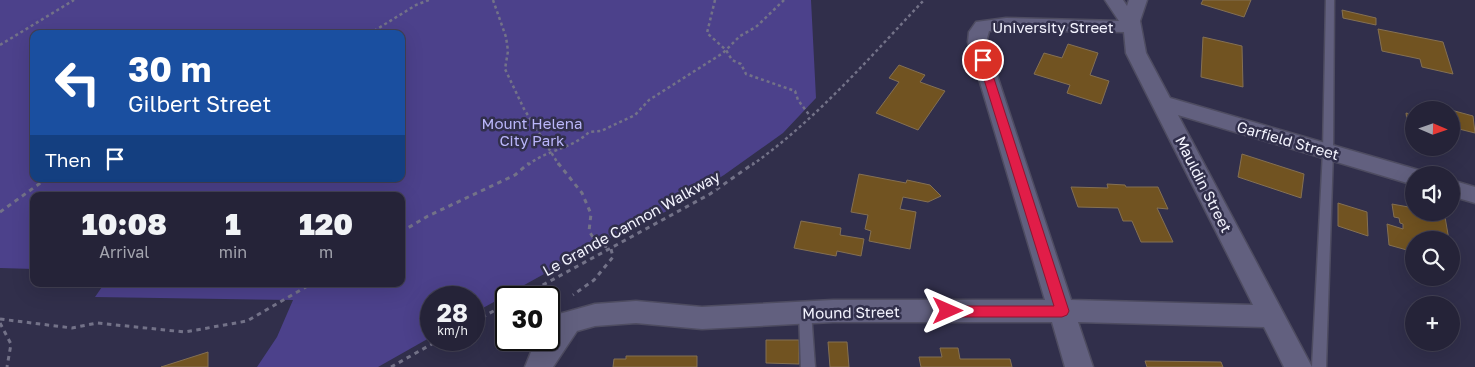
<!DOCTYPE html>
<html lang="en">
<head>
<meta charset="utf-8">
<style>
	body { margin:0; font-family:"Golos Text",sans-serif; background:#312f43; color:#f1f3f6; height:100vh; display:flex; flex-direction:column; font-size:19px; white-space:nowrap }
	* { box-sizing:border-box; margin:0 }
	p { font-size:16px; color:#a3a4ae }
	.icon { flex:none; width:28px; height:28px; fill:none; stroke:currentColor; stroke-width:2; stroke-linecap:round; stroke-linejoin:round }
	.map { position:relative; flex:1; overflow:hidden }
	.details { position:absolute; left:30px; top:192px; width:375px; height:95px; display:flex; flex-direction:column; background:#252338; border-radius:10px; box-shadow:0 5px 20px #0002,0 0 0 1px #424053 }
	.details>* { flex:none }
	.guide { position:absolute; left:30px; top:30px; width:375px; height:152px; border-radius:10px; box-shadow:0 5px 20px #0002,0 0 0 1px #424053; background:#1a4fa0; color:#fff; overflow:hidden }
	.needle { width:32px; rotate:92deg }
	.buttons { position:absolute; left:1405px; top:101px; display:grid; gap:10px }
	.buttons a { display:grid; place-items:center; width:55px; height:55px; border-radius:50%; background:#252338; box-shadow:0 5px 20px #0002,0 0 0 1px #424053; font-size:25px }
	.speed { position:absolute; left:420px; top:286px; display:flex; gap:10px; font-size:25px; font-weight:700; text-align:center }
	.speed>* { display:grid; place-content:center; width:65px; height:65px; border-radius:50%; background:#252338; box-shadow:0 5px 20px #0002,0 0 0 1px #424053; line-height:1 }
	.speed small { font-size:12px; font-weight:400 }
	.speed .limit { border:2px solid #111; border-radius:8px; background:#fff; color:#111 }
	.pin { position:absolute; display:grid; place-items:center; width:42px; height:42px; color:#fff; margin:-21px; border:2px solid #fff; border-radius:50%; box-shadow:0 1px 5px #0007 }
	.me { position:absolute; width:55px; margin:-28px; rotate:90deg; stroke-linejoin:round; filter:drop-shadow(0 0 4px #0008) }
	.turn { display:flex; align-items:center; gap:18px; height:105px; padding:0 15px; font-size:22px }
	.turn .icon { width:65px; height:65px; stroke-width:2.5 }
	.turn b { display:block; font-size:35px; line-height:42px }
	.then { display:flex; align-items:center; height:48px; padding:0 15px; background:#0003; gap:10px; font-size:19px }
	.eta { display:flex; justify-content:space-evenly; align-items:center; height:85px; text-align:center }
	.eta b { font-size:30px; font-weight:800; line-height:35px }
	.map>svg:first-child { display:block }
</style>
</head>
<body>
<div class="map">
<svg width="1475" height="367" viewBox="0 0 1475 367">
	<rect width="100%" height="100%" fill="#312f4b"/>
	<path fill="#4c418b" fill-rule="evenodd" d="M0,0H811L816,98L783,133L724,175L665,212L600,243L474,313V298H431V337L378,367H257L277,337L293,300L95,297L104,284H401V196H34V269L0,268ZM34,34H401V179H34Z"/>
	<g fill="#715321" stroke="#847053">
		<polygon points="1203,0 1251,0 1244,17 1201,4"/>
		<polygon points="1342,10 1376,18 1376,25 1343,18"/>
		<polygon points="1378,29 1443,42 1453,74 1422,67 1420,59 1382,51"/>
		<polygon points="1203,37 1242,46 1243,87 1201,77"/>
		<polygon points="1068,44 1098,53 1090,75 1109,81 1101,104 1067,93 1070,85 1034,74 1044,53 1062,58"/>
		<polygon points="899,65 925,75 920,82 945,91 918,130 876,113 899,82 889,78"/>
		<polygon points="1451,110 1473,116 1475,133 1451,127"/>
		<polygon points="1406,113 1414,115 1414,144 1410,143"/>
		<polygon points="1242,154 1304,174 1301,198 1238,177"/>
		<polygon points="859,174 906,183 907,180 930,185 941,196 928,202 903,197 900,209 916,212 910,249 869,241 871,231 865,229 868,215 851,212"/>
		<polygon points="1107,184 1125,185 1126,187 1158,187 1168,209 1157,208 1173,242 1141,242 1132,221 1123,221 1118,208 1078,207 1071,187 1108,188"/>
		<polygon points="1338,203 1367,212 1368,236 1338,226"/>
		<polygon points="1392,204 1414,208 1414,212 1431,212 1445,217 1449,240 1414,240 1414,252 1389,245 1387,224 1403,229 1403,224 1400,223 1399,218 1394,217"/>
		<polygon points="801,221 841,228 840,235 864,239 861,256 837,251 836,256 794,248"/>
		<polygon points="766,340 799,340 799,364 766,363"/>
		<polygon points="828,342 847,342 849,367 830,367"/>
		<polygon points="940,348 958,348 960,359 1010,359 1012,367 921,367 919,357 942,357"/>
		<polygon points="208,352 208,367 161,367"/>
		<polygon points="626,356 697,356 697,367 613,367 614,359 626,359"/>
		<polygon points="1145,361 1221,362 1223,367 1147,367"/>
	</g>
	<g fill="none" stroke-linecap="round" stroke-linejoin="round">
		<g stroke="#4e4c61" stroke-width="3">
			<g id="lane">
				<polygon points="1326,0 1334,0 1333,151 1326,367 1312,367 1323,151"/>
				<polygon points="805,307 810,308 811,312 815,367 801,367 799,312 800,308"/>
			</g>
		</g>
		<g stroke="#4e4c61" stroke-width="3">
			<g id="street">
				<path d="M1105,0H1123L1127,6L1129,0H1147L1140,21L1146,53L1170,98L1422,171L1424,175H1414V185L1178,115L1312,367H1284L1264,327L1078,322L1093,367H1065L1052,322H833L702,329L636,323L595,326L577,331L553,367H525L531,352L540,340H549V328L559,314L595,304L636,301L702,307L833,300H1045L968,42L969,32L976,22L1006,18L1119,21ZM1006,30L1124,32L1126,53L1253,305L1071,300L986,42L989,31Z"/>
				<polygon points="1451,180 1475,187 1475,203 1451,196"/>
			</g>
		</g>
		<g stroke="#737288" stroke-width="2.5" stroke-dasharray="3 3" stroke-linecap="butt">
			<polyline points="493,0 506,37 508,51 505,69 524,109 559,165"/>
			<polyline points="715,0 707,33 726,50 732,60 741,64 746,74 795,91 798,100 810,116"/>
			<polyline points="369,34 416,5 429,0"/>
			<polyline points="0,45 74,0"/>
			<path d="M528,165C546,150 572,149 589,132L601,131L635,115L649,100L723,53L740,36L756,27L784,0"/>
			<path d="M752,165C817,119 870,57 924,0"/>
		</g>
		<g stroke="#737288" stroke-width="3" stroke-dasharray="4.5 4.5" stroke-linecap="butt">
			<polyline points="558,163 582,193 591,214 589,231 596,242 611,249 613,257 594,280 573,295"/>
			<polyline points="0,212 46,179"/>
			<polyline points="401,232 428,216 515,175 529,163"/>
			<polyline points="519,298 710,194 754,163"/>
			<polyline points="0,319 72,328 97,323 185,332 247,321 311,284"/>
			<polyline points="474,322 506,304"/>
			<polyline points="0,323 11,344 7,367"/>
			<polyline points="391,367 439,340"/>
		</g>
		<use href="#lane" fill="#62607f" fill-rule="evenodd"/>
		<use href="#street" fill="#62607f" fill-rule="evenodd"/>
	</g>
	<polygon fill="#e11d48" stroke="#92132f" points="983,57 988,60 1069,311 1067,315 1062,317 948,317 943,315 941,311 943,307 948,306 1054,306 978,60"/>
	<g text-anchor="middle" dominant-baseline="central" stroke-width="5" stroke-linejoin="round" paint-order="stroke">
		<g font-size="15" fill="#f3f3fe" stroke="#312f4b">
			<text x="1053" y="27">University Street</text>
			<text transform="translate(1288 140) rotate(16)">Garfield Street</text>
			<text transform="translate(1204 184) rotate(63)">Mauldin Street</text>
			<text transform="translate(631 223) rotate(-29)">Le Grande Cannon Walkway</text>
			<text transform="translate(851 312) rotate(-1)">Mound Street</text>
		</g>
		<g font-size="15" fill="#bab6fa" stroke="#312f4b">
			<text x="532" y="123">Mount Helena<tspan x="532" dy="17">City Park</tspan></text>
		</g>
	</g>
</svg>
<div class="buttons">
<a><svg class="needle" viewBox="-14 -14 28 28"><path d="M0-13l5 13h-10z" fill="#e53935"/><path d="M0 13l5-13h-10z" fill="#a3a4ae"/></svg></a>
<a><svg class="icon" aria-label="sound" viewBox="0 0 24 24"><path d="M4 9h4l5-4v14l-5-4H4zM17 9q2 3 0 6"/></svg></a>
<a><svg class="icon" aria-label="search" viewBox="0 0 24 24"><circle cx="10" cy="10" r="6"/><path d="M15 15l6 6"/></svg></a>
<a>+</a>
</div>
<div class="speed"><div>28<small>km/h</small></div><div class="limit">30</div></div>
<div class="pin" style="left:983px;top:60px;background:#d93025"><svg class="icon" aria-label="arrive" viewBox="0 0 24 24"><path d="M6 21V4h12l-3 4 3 4H6"/></svg></div>
<svg class="me" style="left:948px;top:311px" viewBox="-20 -20 40 40"><path d="M0-17L14 15 0 8-14 15z" fill="#e11d48" stroke="#fff" stroke-width="4"/></svg>
<div class="guide">
<div class="turn"><svg class="icon" aria-label="left" viewBox="0 0 24 24"><path d="M17 20v-9H6M10 6l-5 5 5 5"/></svg><div><b>30 m</b>Gilbert Street</div></div>
<div class="then">Then<svg class="icon" aria-label="arrive" viewBox="0 0 24 24"><path d="M6 21V4h12l-3 4 3 4H6"/></svg></div>
</div>
<section class="details">
<div class="eta">
<div><b>10:08</b><p>Arrival</p></div>
<div><b>1</b><p>min</p></div>
<div><b>120</b><p>m</p></div>
</div>
</section>
</div>
</body>
</html>
